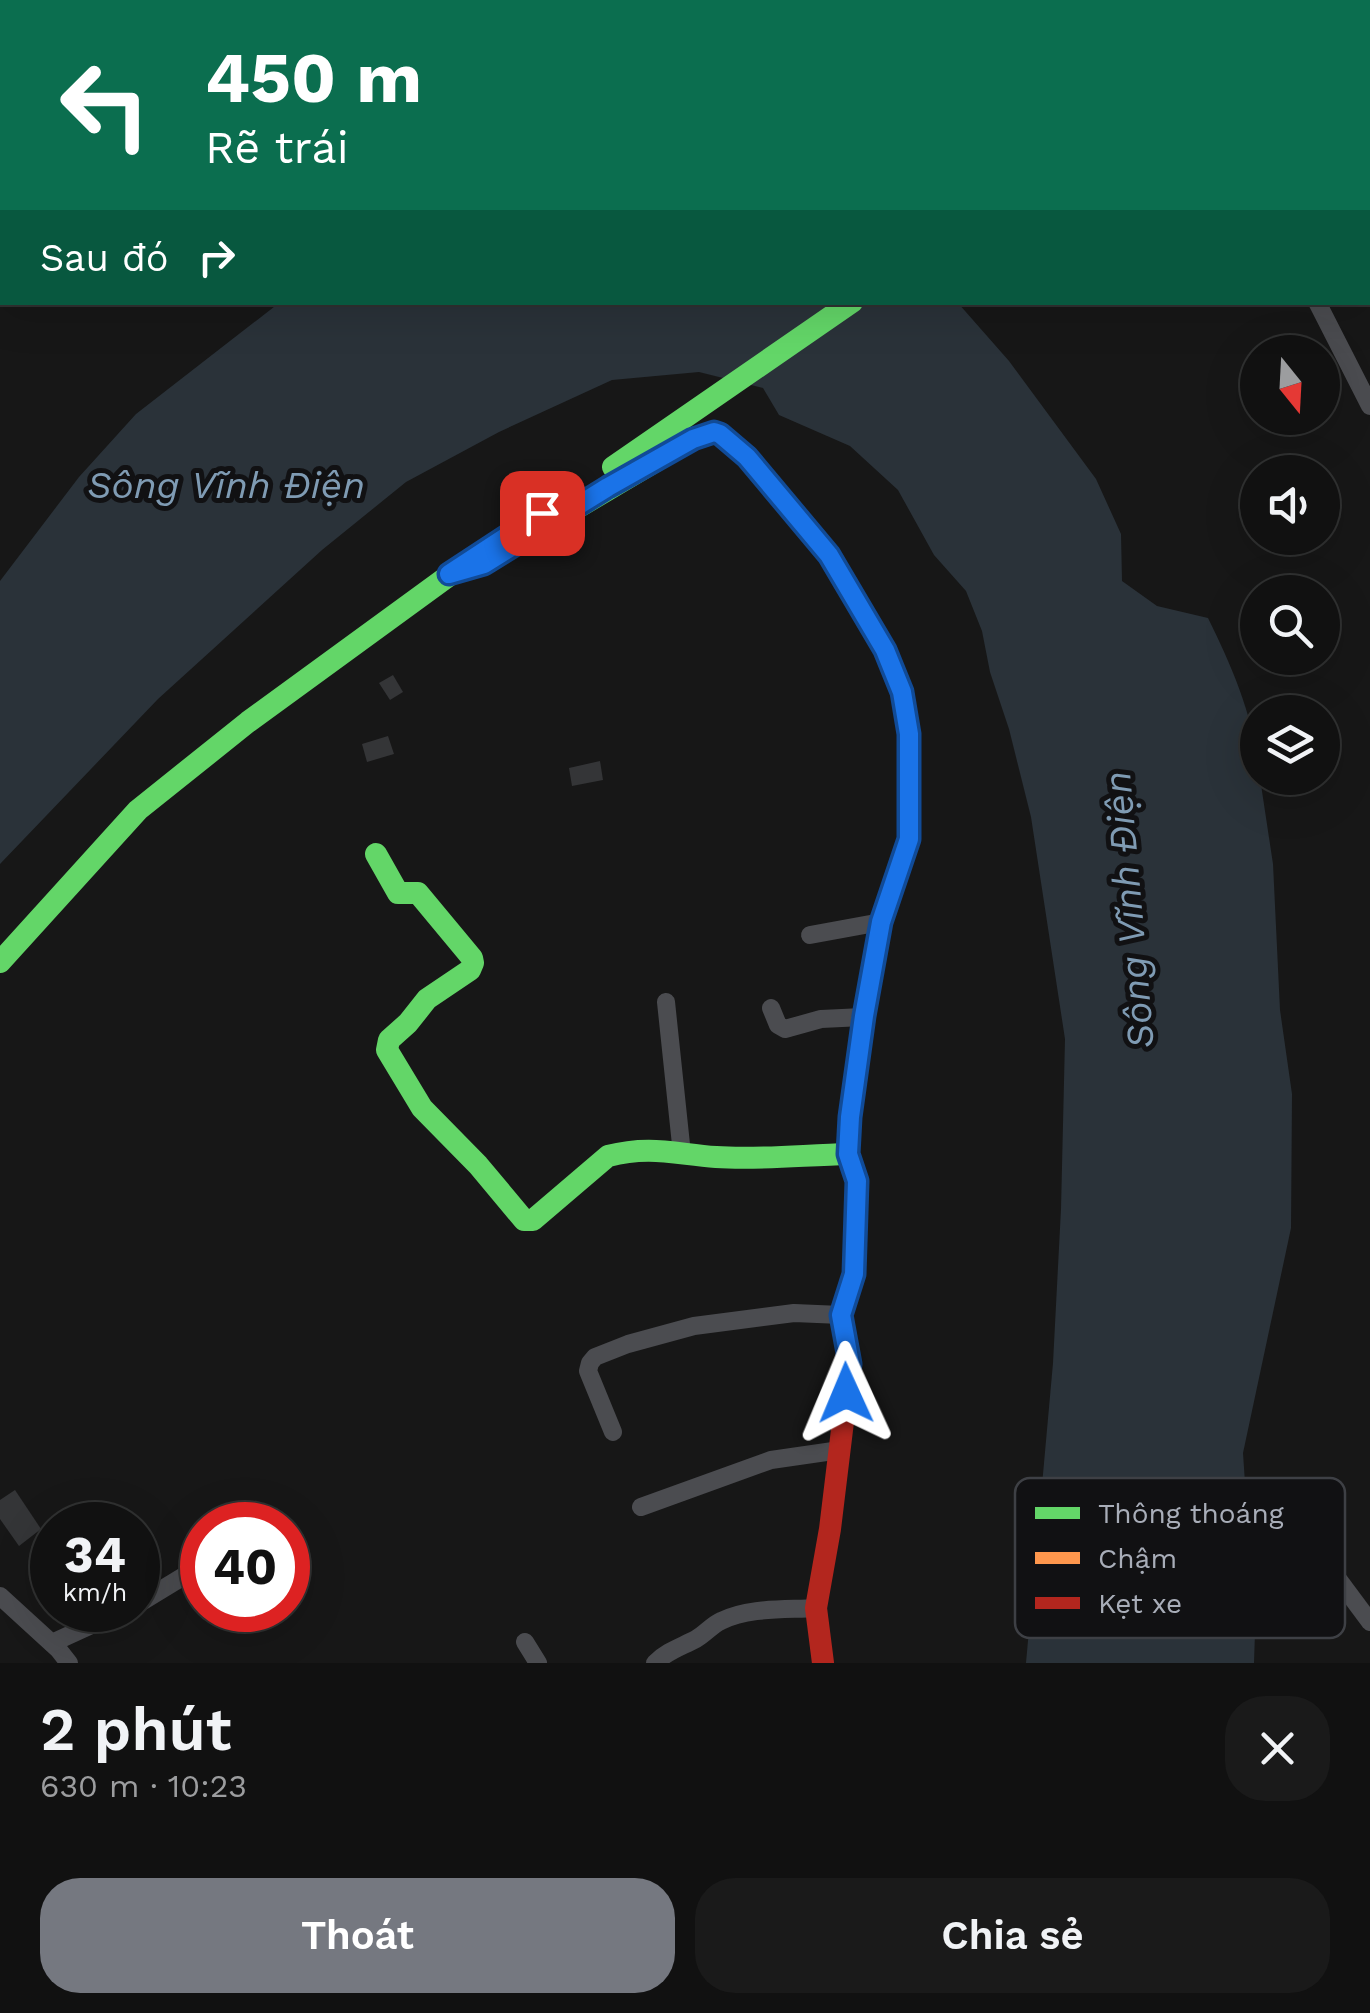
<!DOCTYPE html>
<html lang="vi">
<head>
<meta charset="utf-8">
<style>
	body { margin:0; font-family:"Work Sans",sans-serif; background:#1a1a1a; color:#f1f3f6; height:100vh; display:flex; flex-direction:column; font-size:38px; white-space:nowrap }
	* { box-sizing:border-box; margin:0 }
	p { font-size:32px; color:#9c9d9f }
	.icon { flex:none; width:55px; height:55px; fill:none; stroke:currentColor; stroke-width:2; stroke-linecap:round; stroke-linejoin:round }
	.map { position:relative; height:1663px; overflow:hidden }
	.drawer { display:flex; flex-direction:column; background:#111; flex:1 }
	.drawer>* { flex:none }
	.hud { position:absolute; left:0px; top:0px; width:1370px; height:305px; box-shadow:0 10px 40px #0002,0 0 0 2px #303131; background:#0b6e4f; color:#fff; overflow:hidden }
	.needle { width:65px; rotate:162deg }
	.fabs { position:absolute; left:1240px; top:335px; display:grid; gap:20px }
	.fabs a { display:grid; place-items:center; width:100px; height:100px; border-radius:50%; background:#111; box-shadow:0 10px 40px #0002,0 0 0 2px #303131; font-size:50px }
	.speed { position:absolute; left:30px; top:1502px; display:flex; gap:20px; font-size:50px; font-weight:700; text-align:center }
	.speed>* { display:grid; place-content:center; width:130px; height:130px; border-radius:50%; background:#111; box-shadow:0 10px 40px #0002,0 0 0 2px #303131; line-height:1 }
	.speed small { font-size:25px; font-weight:400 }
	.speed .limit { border:15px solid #d22; background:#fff; color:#111 }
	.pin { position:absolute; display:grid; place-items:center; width:85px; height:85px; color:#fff; margin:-42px; border-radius:20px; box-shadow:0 5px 15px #0006 }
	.me { position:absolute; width:110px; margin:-55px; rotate:359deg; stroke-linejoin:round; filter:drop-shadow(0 0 8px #0008) }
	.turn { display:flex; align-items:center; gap:35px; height:210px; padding:0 40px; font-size:45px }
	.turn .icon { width:130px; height:130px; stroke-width:2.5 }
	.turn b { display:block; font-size:70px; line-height:85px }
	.then { display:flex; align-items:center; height:95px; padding:0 40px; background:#0003; gap:20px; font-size:38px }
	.round { display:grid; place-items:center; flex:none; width:105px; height:105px; border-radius:40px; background:#1a1a1a }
	.summary { display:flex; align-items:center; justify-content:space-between; height:170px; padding:0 40px }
	h1 { font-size:60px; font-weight:600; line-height:75px }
	.primary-button { display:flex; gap:20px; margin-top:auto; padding:20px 40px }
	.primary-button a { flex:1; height:115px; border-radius:40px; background:#757880; color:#fff; font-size:40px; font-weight:600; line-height:115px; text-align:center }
	.primary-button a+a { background:#1a1a1a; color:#f1f3f6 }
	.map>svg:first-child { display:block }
</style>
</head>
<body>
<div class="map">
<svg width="1370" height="1663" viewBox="0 0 1370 1663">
	<rect width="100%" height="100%" fill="#171717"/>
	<path fill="#2a3239" d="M279,303H958L1009,361L1096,479L1121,534L1122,581L1157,606L1208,618C1232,667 1257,722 1258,778H1260L1273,864L1280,1010L1292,1094L1291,1228L1243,1453L1255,1632L1254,1663H1026L1053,1363L1061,1209L1065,1039L1031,817L1009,729L990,672L982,631L966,591L934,555L898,490L850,446L779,415L763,388L699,372L612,380L499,432L406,482L322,550L158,699L0,864V581L79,477L136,414Z"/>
	<g fill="#343537">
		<polygon points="393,675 403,692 390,700 379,683"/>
		<polygon points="388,736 394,754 367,762 362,744"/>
		<polygon points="600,761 603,780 572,786 569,768"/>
		<polygon points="15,1490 41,1529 19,1546 0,1519 0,1500"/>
	</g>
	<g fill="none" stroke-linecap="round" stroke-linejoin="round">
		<g stroke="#4b4c50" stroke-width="18">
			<polyline points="421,0 423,2"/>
			<polyline points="596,0 600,2"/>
			<polyline points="254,2 255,0"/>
			<polyline points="827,2 830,0"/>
			<polyline points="1091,2 1094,0"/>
			<polyline points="1304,2 1308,0"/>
			<polyline points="1368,77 1370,75"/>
			<polyline points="0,200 2,200"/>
			<polyline points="1368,207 1370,206"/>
			<polyline points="1317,302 1370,406"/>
			<polyline points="810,935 881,922"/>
			<polyline points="666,1002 682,1154"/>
			<polyline points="771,1008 778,1025 785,1029 821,1019 863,1017"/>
			<polyline points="613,1432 588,1371 590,1363 595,1357 628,1344 694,1326 794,1313 841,1315"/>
			<polyline points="641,1507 771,1460 840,1450"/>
			<polyline points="1318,1552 1370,1622"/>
			<polyline points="0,1596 58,1649 69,1663"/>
			<polyline points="138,1604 202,1565"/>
			<polyline points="525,1642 538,1663"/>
			<polyline points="52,1643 124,1610"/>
			<path d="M655,1663C667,1651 681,1647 696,1639C705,1634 712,1625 721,1621C749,1607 786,1610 816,1608"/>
		</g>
		<g stroke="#63d668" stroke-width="22">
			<polyline points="1206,0 1208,2"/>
			<polyline points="1368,130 1370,132"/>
			<polyline points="613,467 852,302"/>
			<polyline points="449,574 483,564 693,439 714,432 720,434 747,457 829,555 885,650 902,692 909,734 909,839 881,922 863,1017 850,1122"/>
			<path d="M376,854L398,893H418L472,958L473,963L470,970L427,999L408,1023L389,1040L387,1050L422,1108L478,1165L524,1220H533L608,1156C650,1145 675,1154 716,1157C759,1160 804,1155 848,1154"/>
			<polyline points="0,962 138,810 248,722 462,566"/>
		</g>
		<polyline stroke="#ff974d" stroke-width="22" points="1368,170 1370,173"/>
		<g stroke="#b3261e" stroke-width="22">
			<polyline points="1241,0 1244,2"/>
			<polyline points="823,1663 816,1608 830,1529 850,1364 841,1315 854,1274 857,1181 848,1154 850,1122"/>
		</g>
	</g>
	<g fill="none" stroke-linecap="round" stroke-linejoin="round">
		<g stroke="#114b97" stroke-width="25">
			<polyline id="route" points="542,513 449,574 484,564 608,487 693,439 714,432 720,434 747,457 829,555 885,650 902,692 909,734 909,839 881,922 864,1016 850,1117 848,1154 857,1181 854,1274 841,1315 850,1364 846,1393"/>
		</g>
		<use href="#route" stroke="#1a73e8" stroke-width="18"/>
	</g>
	<g text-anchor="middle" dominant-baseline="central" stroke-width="10" stroke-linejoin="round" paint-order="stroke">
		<g font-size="38" font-style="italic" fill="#7f9bb3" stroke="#111113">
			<text x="226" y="485">Sông Vĩnh Điện</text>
			<text transform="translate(1129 910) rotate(-95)">Sông Vĩnh Điện</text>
		</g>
	</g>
	<rect x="1015" y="1478" width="330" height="160" rx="15" fill="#111113" stroke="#3e4045" stroke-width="2.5"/>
	<rect x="1035" y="1507" width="45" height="12" fill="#63d668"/>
	<rect x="1035" y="1552" width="45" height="12" fill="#ff974d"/>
	<rect x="1035" y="1597" width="45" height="12" fill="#b3261e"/>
	<g font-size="28" fill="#a8adb8">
		<text x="1098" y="1523">Thông thoáng</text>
		<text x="1098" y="1568">Chậm</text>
		<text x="1098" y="1613">Kẹt xe</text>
	</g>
</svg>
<div class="fabs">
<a><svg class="needle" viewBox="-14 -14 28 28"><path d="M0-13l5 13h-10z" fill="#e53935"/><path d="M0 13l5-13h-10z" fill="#9c9d9f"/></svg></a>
<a><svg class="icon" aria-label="sound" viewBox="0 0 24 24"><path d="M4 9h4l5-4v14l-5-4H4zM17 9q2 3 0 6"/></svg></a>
<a><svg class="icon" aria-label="search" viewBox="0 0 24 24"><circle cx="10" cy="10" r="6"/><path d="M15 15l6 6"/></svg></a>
<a><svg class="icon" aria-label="layers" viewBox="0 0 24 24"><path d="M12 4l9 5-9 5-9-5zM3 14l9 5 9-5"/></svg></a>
</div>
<div class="speed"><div>34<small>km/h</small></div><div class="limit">40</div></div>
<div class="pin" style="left:542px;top:513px;background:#d93025"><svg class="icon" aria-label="arrive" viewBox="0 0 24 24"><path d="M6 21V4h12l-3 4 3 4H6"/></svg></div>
<svg class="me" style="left:846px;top:1393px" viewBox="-20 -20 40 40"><path d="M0-17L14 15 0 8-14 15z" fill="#1a73e8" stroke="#fff" stroke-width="4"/></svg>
<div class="hud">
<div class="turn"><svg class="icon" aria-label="left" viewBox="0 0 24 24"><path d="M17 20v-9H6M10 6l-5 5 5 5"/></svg><div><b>450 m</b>Rẽ trái</div></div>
<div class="then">Sau đó<svg class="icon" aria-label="right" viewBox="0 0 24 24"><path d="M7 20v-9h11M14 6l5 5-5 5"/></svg></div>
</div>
</div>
<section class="drawer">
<div class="summary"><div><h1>2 phút</h1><p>630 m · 10:23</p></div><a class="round"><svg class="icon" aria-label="close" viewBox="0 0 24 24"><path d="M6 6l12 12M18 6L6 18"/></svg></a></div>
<div class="primary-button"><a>Thoát</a><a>Chia sẻ</a></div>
</section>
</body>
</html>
